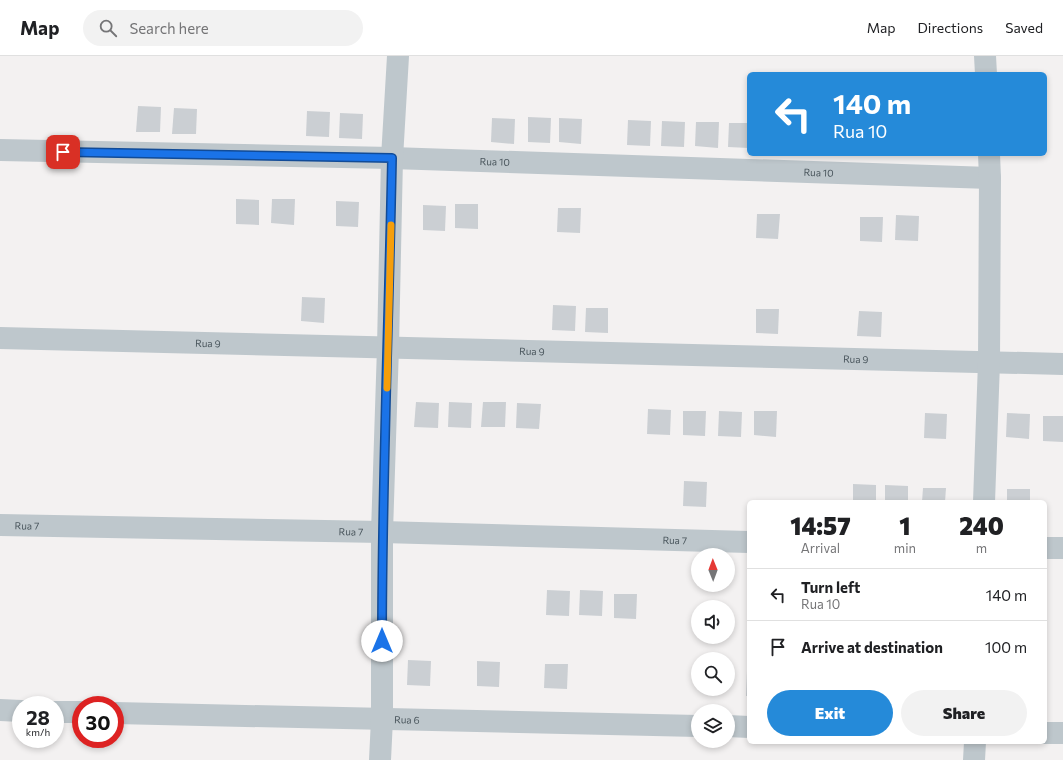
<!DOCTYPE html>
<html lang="en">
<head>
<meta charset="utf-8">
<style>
	body { margin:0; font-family:Commissioner,sans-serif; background:#f2f2f2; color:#202124; height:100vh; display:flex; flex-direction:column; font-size:15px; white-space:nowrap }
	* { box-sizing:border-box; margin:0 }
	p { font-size:13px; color:#757577 }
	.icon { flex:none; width:22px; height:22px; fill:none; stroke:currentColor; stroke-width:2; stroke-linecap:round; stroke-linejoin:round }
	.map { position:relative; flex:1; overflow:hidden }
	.details { position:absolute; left:747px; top:444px; width:300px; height:244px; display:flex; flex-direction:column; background:#fff; border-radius:6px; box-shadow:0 2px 6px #0003 }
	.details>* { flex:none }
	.banner { position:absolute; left:747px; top:16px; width:300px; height:84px; border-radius:6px; box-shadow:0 2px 6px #0003; background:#258ad9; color:#fff; overflow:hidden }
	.needle { width:26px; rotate:359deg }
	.fabs { position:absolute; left:691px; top:492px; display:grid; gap:8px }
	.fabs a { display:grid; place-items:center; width:44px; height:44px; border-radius:50%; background:#fff; box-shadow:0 2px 6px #0003; font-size:20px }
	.speed { position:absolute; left:12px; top:640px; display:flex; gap:8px; font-size:20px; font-weight:700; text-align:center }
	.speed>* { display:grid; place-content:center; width:52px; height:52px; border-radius:50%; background:#fff; box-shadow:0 2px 6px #0003; line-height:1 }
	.speed small { font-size:10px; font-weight:400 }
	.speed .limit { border:6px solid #d22; background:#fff; color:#111 }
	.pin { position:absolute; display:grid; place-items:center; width:34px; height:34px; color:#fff; margin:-17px; border-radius:8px; box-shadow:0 2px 6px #0006 }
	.me { position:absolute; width:44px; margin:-22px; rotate:0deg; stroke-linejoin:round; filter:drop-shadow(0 0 3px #0008) }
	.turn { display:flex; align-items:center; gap:14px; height:84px; padding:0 20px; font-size:18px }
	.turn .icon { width:52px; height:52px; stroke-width:2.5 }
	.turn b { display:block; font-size:28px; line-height:34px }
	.eta { display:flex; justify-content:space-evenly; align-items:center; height:68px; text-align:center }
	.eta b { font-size:24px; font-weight:800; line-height:28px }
	.button { display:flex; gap:8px; margin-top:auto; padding:8px 20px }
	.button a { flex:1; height:46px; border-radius:24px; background:#258ad9; color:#fff; font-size:16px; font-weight:800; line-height:46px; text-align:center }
	.button a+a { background:#f2f2f2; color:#202124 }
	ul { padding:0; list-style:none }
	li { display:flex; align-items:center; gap:12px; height:52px; padding:0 20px; border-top:1px solid #e0e0e0 }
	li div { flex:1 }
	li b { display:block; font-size:15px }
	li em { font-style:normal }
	header { display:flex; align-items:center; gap:24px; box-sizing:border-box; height:56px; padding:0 20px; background:#fff; border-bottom:1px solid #e0e0e0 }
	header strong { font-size:19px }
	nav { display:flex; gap:22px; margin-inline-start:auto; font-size:14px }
	.search { width:280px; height:36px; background:#f2f2f2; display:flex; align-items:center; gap:10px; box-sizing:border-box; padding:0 14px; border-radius:22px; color:#757577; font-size:15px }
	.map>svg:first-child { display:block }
</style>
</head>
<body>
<header>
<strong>Map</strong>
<div class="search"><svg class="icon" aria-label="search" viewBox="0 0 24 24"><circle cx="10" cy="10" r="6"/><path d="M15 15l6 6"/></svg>Search here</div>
<nav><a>Map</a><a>Directions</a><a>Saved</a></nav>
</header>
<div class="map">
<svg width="1063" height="704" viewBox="0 0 1063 704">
	<rect width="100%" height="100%" fill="#f3f1f1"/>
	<g fill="#cbcfd3">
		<polygon points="138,50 161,51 160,76 136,76"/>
		<polygon points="174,52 197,53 196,78 172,78"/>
		<polygon points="307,55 330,56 329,81 306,80"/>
		<polygon points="340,57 363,58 362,83 339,82"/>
		<polygon points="528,61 551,62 550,87 528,86"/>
		<polygon points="492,62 515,63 514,88 491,86"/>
		<polygon points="559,62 582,63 581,88 559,86"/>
		<polygon points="628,64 651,65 650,90 627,89"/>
		<polygon points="662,65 685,66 684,91 661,90"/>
		<polygon points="696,66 719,66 718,92 695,90"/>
		<polygon points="729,67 749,67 749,92 728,91"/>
		<polygon points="236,143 259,144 259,169 236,168"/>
		<polygon points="272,143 295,143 294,169 271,167"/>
		<polygon points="336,145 359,146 358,171 336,170"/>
		<polygon points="455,148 478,148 478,173 455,172"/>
		<polygon points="423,149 446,150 445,175 423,174"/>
		<polygon points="558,152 581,152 580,177 557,176"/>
		<polygon points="757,158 780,158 778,183 756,182"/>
		<polygon points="896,159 919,160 918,185 895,184"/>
		<polygon points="860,161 883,161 882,186 860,185"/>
		<polygon points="302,241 325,242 324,267 301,265"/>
		<polygon points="553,249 576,250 575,275 552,274"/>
		<polygon points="586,252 608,252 608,277 585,276"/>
		<polygon points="756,253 779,253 778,278 756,277"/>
		<polygon points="859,255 882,256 881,281 857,280"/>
		<polygon points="416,346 439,347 438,372 414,371"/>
		<polygon points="449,346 472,347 471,372 448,371"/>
		<polygon points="483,346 506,346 505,371 481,371"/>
		<polygon points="517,347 541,348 539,373 516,372"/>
		<polygon points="648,353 671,354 670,379 647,378"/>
		<polygon points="683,355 706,355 705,380 683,379"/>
		<polygon points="719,355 742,356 741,381 718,380"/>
		<polygon points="754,355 777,355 776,381 754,379"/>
		<polygon points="925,357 947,358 946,383 924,382"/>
		<polygon points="1007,357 1030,358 1029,383 1006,381"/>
		<polygon points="1043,360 1063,360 1063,386 1043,385"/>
		<polygon points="684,425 707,426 706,451 683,450"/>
		<polygon points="853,428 876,429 876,446 853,446"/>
		<polygon points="885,429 908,430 908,446 885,446"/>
		<polygon points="923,432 946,432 945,446 922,446"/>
		<rect x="1007" y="433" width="23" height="13"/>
		<polygon points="547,534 570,535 569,560 546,559"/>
		<polygon points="580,534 603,535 602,560 579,559"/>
		<polygon points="614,538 637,538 636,563 614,562"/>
		<rect x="747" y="541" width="2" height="24"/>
		<polygon points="408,604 431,605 430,630 407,629"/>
		<polygon points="477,605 500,606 499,631 477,630"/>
		<polygon points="545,608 568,608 567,633 544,632"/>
		<polygon points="747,615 749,615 749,640 746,640"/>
	</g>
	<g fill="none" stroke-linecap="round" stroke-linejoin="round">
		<g stroke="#bec7cc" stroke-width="22">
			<polyline points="985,0 986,18"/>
			<path id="s1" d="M0,94L392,102L990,122"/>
			<path id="s2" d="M0,282L1063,308"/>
			<polyline points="984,446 989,306 990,122 989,98"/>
			<path id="s3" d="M0,469L382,476L749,486"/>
			<polyline points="1045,492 1063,492"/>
			<polyline points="0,654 21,655"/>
			<polyline points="55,656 81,656"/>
			<path id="s4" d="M115,657L698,670"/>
			<polyline points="728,670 749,671"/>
			<polyline points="1045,677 1063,677"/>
			<polyline points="380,704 382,663 382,476 388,291 392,102 398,0"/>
			<polyline points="974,704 975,686"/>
		</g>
	</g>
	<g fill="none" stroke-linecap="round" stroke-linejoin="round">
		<g stroke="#114b97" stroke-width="10">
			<path id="route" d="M63,96L392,102C389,263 382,424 382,585"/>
		</g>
		<use href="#route" stroke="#1a73e8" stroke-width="7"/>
		<polyline stroke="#f59e0b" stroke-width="7" points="387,332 391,169"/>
	</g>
	<g text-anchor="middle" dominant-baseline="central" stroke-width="3" stroke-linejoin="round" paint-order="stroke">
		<g font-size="10" fill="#4a565d" stroke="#fff">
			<text stroke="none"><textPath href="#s1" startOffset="495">Rua 10</textPath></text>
			<text stroke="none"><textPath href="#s1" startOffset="819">Rua 10</textPath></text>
			<text stroke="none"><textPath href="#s2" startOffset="208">Rua 9</textPath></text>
			<text stroke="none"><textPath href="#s2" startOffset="532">Rua 9</textPath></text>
			<text stroke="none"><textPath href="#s2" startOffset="856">Rua 9</textPath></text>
			<text stroke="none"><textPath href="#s3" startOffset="27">Rua 7</textPath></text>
			<text stroke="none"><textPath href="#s3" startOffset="351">Rua 7</textPath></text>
			<text stroke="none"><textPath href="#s3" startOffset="675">Rua 7</textPath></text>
			<text stroke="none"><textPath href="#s4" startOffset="292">Rua 6</textPath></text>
		</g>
	</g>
</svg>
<div class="fabs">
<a><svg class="needle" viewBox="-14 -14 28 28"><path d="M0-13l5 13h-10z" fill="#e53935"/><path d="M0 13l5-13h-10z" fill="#757577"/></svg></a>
<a><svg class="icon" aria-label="sound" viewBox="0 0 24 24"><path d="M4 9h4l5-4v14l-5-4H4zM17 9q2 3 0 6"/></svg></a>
<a><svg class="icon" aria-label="search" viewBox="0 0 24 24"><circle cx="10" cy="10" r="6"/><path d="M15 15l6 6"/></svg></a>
<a><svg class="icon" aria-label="layers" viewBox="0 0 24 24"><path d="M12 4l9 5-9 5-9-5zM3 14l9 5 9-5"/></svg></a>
</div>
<div class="speed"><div>28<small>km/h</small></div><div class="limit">30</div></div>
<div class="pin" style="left:63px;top:96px;background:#d93025"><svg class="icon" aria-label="arrive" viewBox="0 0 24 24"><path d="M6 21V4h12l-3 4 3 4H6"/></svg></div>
<svg class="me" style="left:382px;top:585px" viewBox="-20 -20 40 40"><circle r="19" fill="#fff"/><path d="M0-13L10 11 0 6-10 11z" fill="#1a73e8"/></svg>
<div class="banner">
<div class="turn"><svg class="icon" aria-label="left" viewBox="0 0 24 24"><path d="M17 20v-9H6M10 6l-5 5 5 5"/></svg><div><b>140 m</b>Rua 10</div></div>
</div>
<section class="details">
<div class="eta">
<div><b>14:57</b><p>Arrival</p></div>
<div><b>1</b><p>min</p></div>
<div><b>240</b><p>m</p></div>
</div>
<ul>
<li><svg class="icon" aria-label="left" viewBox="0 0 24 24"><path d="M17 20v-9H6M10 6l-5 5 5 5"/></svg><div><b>Turn left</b><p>Rua 10</p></div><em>140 m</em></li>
<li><svg class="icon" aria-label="arrive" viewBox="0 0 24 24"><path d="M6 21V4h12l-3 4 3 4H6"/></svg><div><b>Arrive at destination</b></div><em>100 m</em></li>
</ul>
<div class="button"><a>Exit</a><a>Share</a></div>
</section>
</div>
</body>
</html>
